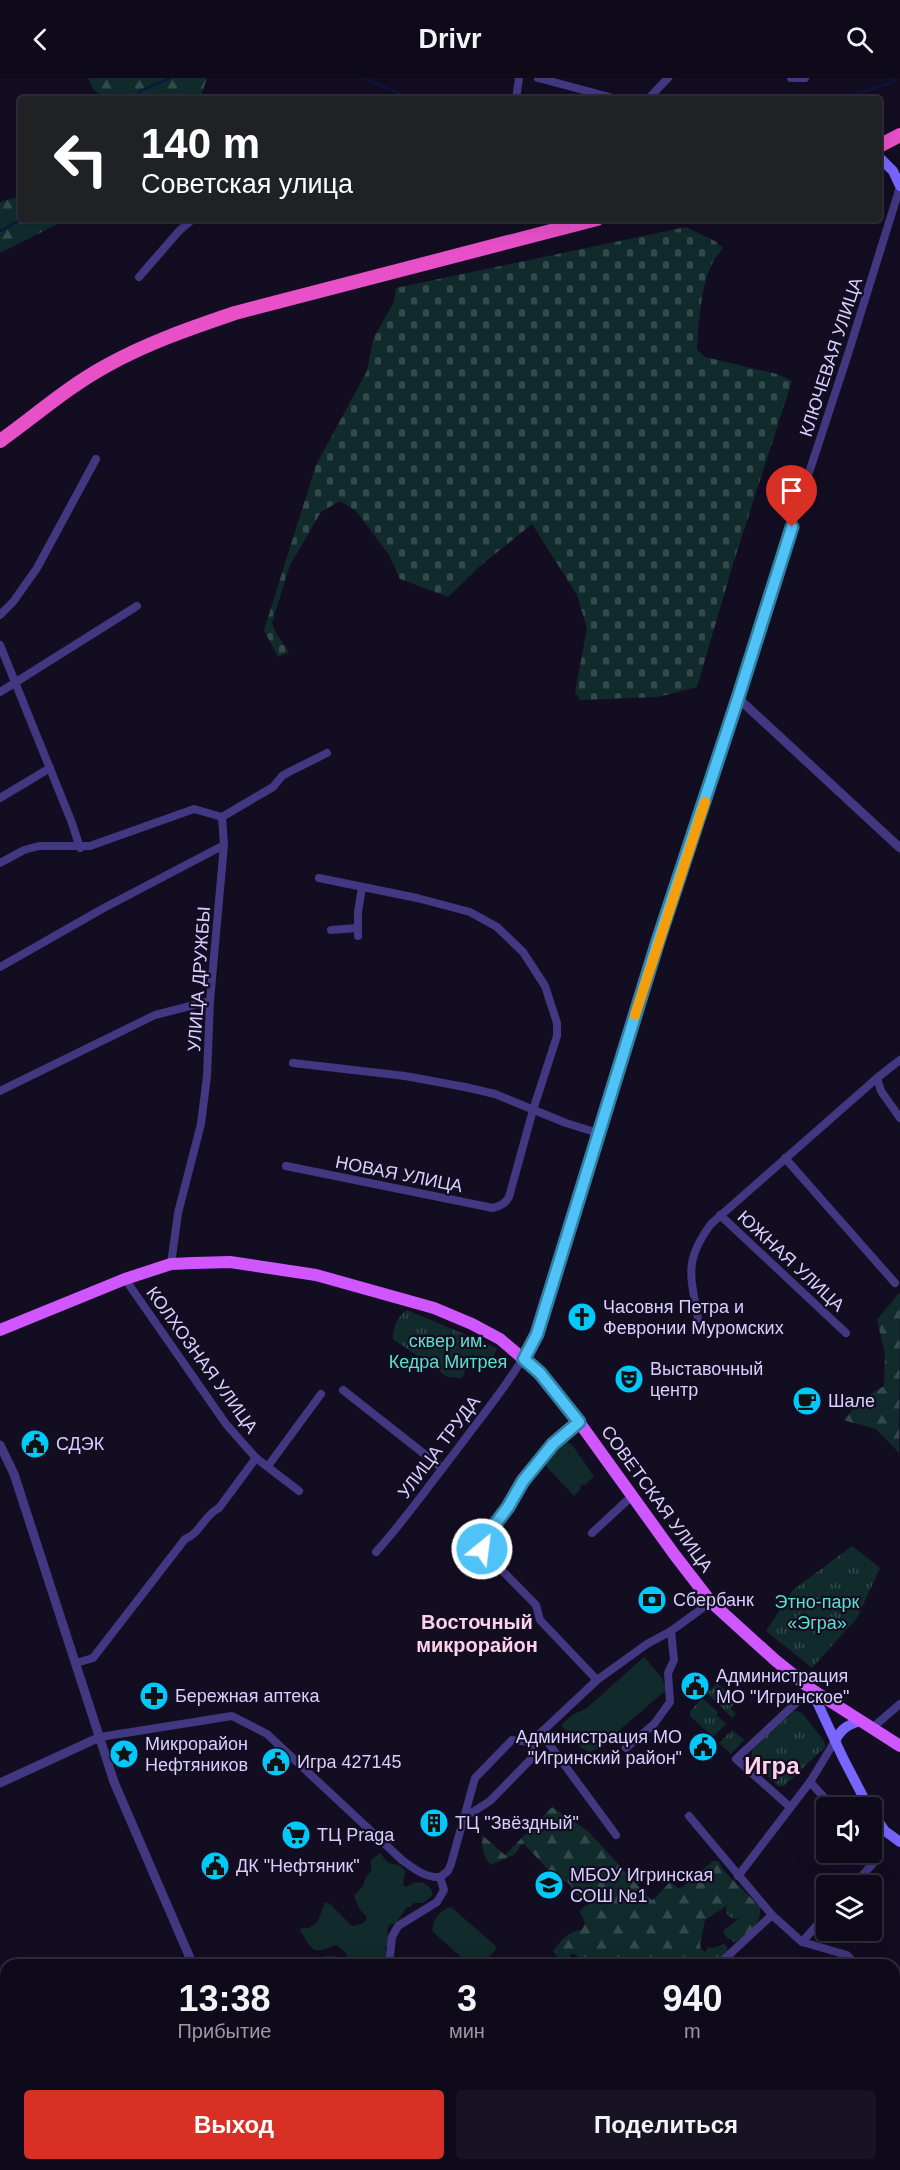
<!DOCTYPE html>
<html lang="ru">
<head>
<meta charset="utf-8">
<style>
	body { margin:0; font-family:Helvetica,sans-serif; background:#171323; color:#f1f3f6; height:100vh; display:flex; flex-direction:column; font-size:22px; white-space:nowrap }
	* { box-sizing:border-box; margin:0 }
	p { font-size:20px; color:#9b9aa2 }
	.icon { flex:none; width:33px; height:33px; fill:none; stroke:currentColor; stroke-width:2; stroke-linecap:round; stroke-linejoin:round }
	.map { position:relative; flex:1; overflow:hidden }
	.drawer { position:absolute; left:0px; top:1881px; width:900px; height:212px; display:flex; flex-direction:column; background:#0e0a1a; border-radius:18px 18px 0 0; box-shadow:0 6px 24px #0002,0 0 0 2px #2e2b39 }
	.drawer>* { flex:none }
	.banner { position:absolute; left:18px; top:18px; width:864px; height:126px; border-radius:6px; box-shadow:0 6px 24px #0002,0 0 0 2px #2e2b39; background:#202124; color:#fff; overflow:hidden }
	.buttons { position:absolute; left:816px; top:1719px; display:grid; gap:12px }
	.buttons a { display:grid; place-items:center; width:66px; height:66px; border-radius:6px; background:#0e0a1a; box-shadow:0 6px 24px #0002,0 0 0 2px #2e2b39; font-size:30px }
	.pin { position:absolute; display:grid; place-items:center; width:51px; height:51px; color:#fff; margin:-62px -26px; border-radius:50% 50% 50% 0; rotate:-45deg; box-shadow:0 0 6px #0007 }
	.pin .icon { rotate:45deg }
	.me { position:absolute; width:66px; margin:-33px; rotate:29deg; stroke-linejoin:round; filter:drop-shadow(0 0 4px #0008) }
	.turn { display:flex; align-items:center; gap:21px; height:126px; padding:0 24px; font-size:27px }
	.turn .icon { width:78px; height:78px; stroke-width:2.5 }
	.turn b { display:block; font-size:42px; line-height:51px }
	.eta { display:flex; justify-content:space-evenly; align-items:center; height:102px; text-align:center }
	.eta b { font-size:36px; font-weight:700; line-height:42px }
	.action { display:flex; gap:12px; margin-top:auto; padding:12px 24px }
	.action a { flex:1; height:69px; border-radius:6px; background:#d93025; color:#fff; font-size:24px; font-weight:700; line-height:69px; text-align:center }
	.action a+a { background:#171323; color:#f1f3f6 }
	header { display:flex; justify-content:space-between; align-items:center; height:78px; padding:0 24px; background:#0e0a1a; font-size:27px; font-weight:700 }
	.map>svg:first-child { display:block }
</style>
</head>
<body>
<header><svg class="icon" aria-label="back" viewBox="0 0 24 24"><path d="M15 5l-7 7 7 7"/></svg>Drivr<svg class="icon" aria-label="search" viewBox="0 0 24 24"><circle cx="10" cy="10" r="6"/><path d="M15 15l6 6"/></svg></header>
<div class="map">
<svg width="900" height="2092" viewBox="0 0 900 2092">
	<defs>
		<pattern id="forest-firs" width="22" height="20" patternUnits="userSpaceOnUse" patternTransform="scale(1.5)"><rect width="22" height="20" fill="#112b2c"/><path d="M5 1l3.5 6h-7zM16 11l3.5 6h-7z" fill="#33494c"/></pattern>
		<pattern id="cemetery-stones" width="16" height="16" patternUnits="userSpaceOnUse" patternTransform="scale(1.5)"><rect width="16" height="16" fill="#112b2c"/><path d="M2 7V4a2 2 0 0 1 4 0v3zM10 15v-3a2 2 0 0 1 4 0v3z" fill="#33494c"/></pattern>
		<pattern id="park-tufts" width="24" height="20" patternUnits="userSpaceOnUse" patternTransform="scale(1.5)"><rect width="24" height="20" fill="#112b2c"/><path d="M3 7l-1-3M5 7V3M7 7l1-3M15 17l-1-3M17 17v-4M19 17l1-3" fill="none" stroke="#33494c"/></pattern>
	</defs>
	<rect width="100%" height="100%" fill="#130d22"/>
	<g fill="#112b2c">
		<path d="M565,1362L573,1368L594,1398L585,1407L584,1406L580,1408L581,1410L574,1418L546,1388C546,1376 554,1366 565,1362Z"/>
		<polygon points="644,1579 662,1600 666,1612 616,1655 620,1660 590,1674 581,1670 561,1647 572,1637 587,1630"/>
		<path d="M380,1775L388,1785L399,1787L405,1793L403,1807L407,1809C416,1800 431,1804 433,1817L423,1825H414L410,1829L406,1830L396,1845L389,1847L387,1854L390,1862L385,1871L390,1879L386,1887H324L323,1881L325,1878H335L343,1883L347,1877L343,1872L336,1867C311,1877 313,1873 300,1852L302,1850H309L318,1843L325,1824L330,1826L351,1847L354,1848L364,1845L367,1839L360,1832L354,1818L363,1808L365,1800C375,1790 370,1794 371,1782Z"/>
		<path d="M451,1829L497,1869L493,1875L479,1887H470L433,1854C430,1844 441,1831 451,1829Z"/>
	</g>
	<g fill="url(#forest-firs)">
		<polygon points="88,0 207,0 200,21 106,21 93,11"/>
		<polygon points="21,118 21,141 68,141 0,175 0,124"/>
		<polygon points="898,1216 900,1216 899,1375 876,1351 843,1342 861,1322 884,1308 885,1276 877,1242"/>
		<path d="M552,1729L588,1753L651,1822L654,1821L670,1804L678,1810L682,1809L713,1783H718L724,1793L760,1829C762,1846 748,1858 734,1864L726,1859L723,1853L742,1838L731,1825L705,1842L700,1866L701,1871L705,1874L708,1869L714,1870L724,1866L727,1868V1874L712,1887H598L597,1884L590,1878L587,1880V1885H582L581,1880L574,1876H571L565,1886H562L553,1873C561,1863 568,1853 581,1852C588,1845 583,1842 580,1834L582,1830L589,1826L590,1820L577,1818L571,1808L567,1804L557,1801L524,1766L521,1767L515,1776L491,1787C483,1778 482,1769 482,1757L505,1777Z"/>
	</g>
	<path fill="url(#cemetery-stones)" d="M686,149L715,163L723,170C719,175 715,180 712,186C701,206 698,249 697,272L705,279L777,296L792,303L733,486L697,609L658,619L580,622L575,614L587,550L577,517L532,446L480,488L448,519L400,501L389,477L356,433L340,423L321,434L290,487L272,545L276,555L289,574L278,579L264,552L316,387L367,293L373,261L394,224L396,210Z"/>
	<g fill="url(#park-tufts)">
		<path d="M407,1232L497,1270L492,1282L472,1277L462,1300L448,1299L393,1261C392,1251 398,1237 407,1232Z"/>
		<polygon points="852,1468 880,1490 857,1540 812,1590 766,1553 793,1512"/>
		<polygon points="717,1605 737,1623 730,1630 736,1636 732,1640 707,1615"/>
		<polygon points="702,1620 718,1634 716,1637 726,1646 713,1659 690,1638 690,1634"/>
		<path d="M795,1633L802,1635L824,1663L825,1669L784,1708H778L753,1684C750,1678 752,1674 754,1668Z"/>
		<polygon points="732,1652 744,1662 731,1676 719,1665"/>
		<circle cx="735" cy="1832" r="9"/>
	</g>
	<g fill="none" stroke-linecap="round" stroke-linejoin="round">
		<g stroke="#091840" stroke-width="2">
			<polyline points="363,0 401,16 406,21"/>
			<polyline points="135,21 140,13 170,0"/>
			<polyline points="840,21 891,5 895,0"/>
			<polyline points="0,153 22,141"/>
		</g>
		<g stroke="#423882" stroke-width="8">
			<polyline points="538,0 617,21"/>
			<polyline points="791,0 805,0"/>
			<polyline points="516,21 519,0"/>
			<polyline points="639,21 649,20 668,0"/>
			<polyline points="139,199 179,153 193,141"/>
			<polyline points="0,537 13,524 37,490 96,381"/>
			<polyline points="0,567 72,745 80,770"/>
			<polyline points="0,614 137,528"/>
			<polyline points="0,720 50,690"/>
			<polyline points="222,739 273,709 282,698 289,694 327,675"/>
			<polyline points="0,785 24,772 39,768 90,768 194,731 222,739"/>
			<polyline points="331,852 357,850"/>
			<polyline points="358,858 358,834 362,809"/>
			<polyline points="0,889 102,831 224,767"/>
			<polyline points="293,985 405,998 465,1009 495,1016 566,1045 598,1055"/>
			<polyline points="877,1000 881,1013 900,1040"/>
			<polyline points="0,1013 155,937 210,923"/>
			<polyline points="785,1080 895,1205"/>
			<path d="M286,1088L493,1130C500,1128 505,1126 509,1119L533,1032L557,958V945L545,908L523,874L497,849L470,834L417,820L319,800"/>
			<polyline points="720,1137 846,1255"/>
			<polyline points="171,1186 178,1135 201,1046 207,998 210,923 224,767 222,739"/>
			<polyline points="125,1201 226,1346 256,1380 299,1413"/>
			<path d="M698,1241C691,1198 683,1184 711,1146L877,1000L900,982"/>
			<polyline points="343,1312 442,1390"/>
			<polyline points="579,1344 553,1366 523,1403 508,1429 484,1461 481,1471 536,1527 540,1542 597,1602"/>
			<polyline points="268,1388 321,1316"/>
			<polyline points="592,1455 632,1418"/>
			<path d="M376,1474C405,1442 429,1407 456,1373C484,1335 515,1298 537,1256L658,863L738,620L777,492L848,276L900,109"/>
			<path d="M76,1585L93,1580L185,1461C200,1456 203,1438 219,1430L256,1380"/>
			<polyline points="872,1650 900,1626"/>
			<polyline points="541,1655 616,1757"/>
			<path d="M100,1659L232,1638L267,1656L402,1782C413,1790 425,1800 440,1799"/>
			<polyline points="626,1670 654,1646 670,1624 668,1595 674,1582 671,1553"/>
			<polyline points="810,1704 834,1730"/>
			<polyline points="790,1729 736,1681 811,1611"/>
			<polyline points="689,1738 772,1837 802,1864 847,1877 856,1887"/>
			<polyline points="465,1739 490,1723 532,1680 531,1664"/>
			<polyline points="738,1798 810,1704 835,1663"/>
			<polyline points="440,1799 448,1793 451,1786 475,1700 512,1662 531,1664 597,1602 647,1566 671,1553 711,1524"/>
			<polyline points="853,1808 876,1782 872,1770"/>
			<polyline points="802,1864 826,1837"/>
			<polyline points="389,1887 392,1859 398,1848 437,1824 444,1812 440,1799"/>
			<polyline points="718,1887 772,1837"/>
			<polyline points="894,1928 900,1935"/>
			<polyline points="894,2066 900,2060"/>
			<polyline points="588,2086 593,2092"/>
			<polyline points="708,2086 713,2092"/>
			<polyline points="493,2092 499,2086"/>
			<polyline points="866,2092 872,2086"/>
		</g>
		<g stroke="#423882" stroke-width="9">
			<polyline points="738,620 900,770"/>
			<polyline points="0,1367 14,1396 114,1704 193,1887"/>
			<polyline points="0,1705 100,1659"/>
			<polyline points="288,2086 291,2092"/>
		</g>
		<g stroke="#7866ff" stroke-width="10">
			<polyline points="879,79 893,93 900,108"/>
			<polyline points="811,1611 843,1680 869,1730"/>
			<path d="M835,1663C841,1651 847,1647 860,1643"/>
			<polyline points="872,1734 885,1753 900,1764"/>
		</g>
		<polyline stroke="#d056ff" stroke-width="12" points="0,1252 125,1201 171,1186 194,1185 230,1184 316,1197 434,1230 472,1246 500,1261 540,1295 579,1344 674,1476 711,1524 775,1582 811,1611 900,1668"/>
		<g stroke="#e850c8" stroke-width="14">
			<polyline points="879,68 900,57"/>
			<path d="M0,363C35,338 69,308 106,288C147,265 191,250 235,235L597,141"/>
		</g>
	</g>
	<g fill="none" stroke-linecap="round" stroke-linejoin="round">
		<g stroke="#337fa1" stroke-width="15">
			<polyline id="route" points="482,1471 484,1461 508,1429 523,1403 553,1366 579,1344 540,1295 524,1281 537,1256 658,863 738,620 792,449"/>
		</g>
		<use href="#route" stroke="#4fc3f7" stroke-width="10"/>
		<polyline stroke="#f59e0b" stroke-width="10" points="635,937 705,724"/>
	</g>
	<defs>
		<g id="church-disc" transform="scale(1.5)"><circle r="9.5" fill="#00c9fa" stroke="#130d22"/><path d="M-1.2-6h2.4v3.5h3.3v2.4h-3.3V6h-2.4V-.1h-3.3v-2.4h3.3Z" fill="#111"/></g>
		<g id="theatre-disc" transform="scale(1.5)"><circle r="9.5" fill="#00c9fa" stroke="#130d22"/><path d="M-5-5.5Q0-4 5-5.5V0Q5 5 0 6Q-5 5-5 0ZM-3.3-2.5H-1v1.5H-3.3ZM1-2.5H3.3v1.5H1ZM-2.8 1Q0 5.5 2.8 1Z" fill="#111"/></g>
		<g id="cafe-disc" transform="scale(1.5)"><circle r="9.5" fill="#00c9fa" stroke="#130d22"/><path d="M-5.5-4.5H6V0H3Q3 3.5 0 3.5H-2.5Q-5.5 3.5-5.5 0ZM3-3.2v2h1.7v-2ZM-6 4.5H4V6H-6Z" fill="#111"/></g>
		<g id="civic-disc" transform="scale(1.5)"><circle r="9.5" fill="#00c9fa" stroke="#130d22"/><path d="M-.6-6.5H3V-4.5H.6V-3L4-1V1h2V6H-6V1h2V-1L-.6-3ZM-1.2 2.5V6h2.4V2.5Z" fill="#111"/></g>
		<g id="bank-disc" transform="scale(1.5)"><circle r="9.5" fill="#00c9fa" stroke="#130d22"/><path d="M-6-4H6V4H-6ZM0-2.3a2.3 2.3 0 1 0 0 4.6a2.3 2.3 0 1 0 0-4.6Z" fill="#111"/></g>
		<g id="pharmacy-disc" transform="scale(1.5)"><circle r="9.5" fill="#00c9fa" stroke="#130d22"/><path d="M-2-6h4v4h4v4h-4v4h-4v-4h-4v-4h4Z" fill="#111"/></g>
		<g id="sight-disc" transform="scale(1.5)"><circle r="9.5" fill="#00c9fa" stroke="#130d22"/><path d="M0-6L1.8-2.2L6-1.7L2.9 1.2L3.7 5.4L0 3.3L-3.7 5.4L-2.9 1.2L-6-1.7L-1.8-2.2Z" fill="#111"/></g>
		<g id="building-disc" transform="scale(1.5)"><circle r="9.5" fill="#00c9fa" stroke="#130d22"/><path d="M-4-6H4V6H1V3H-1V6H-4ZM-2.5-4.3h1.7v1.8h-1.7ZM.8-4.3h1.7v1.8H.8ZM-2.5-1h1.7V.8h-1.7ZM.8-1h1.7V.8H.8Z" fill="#111"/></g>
		<g id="supermarket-disc" transform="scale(1.5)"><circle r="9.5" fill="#00c9fa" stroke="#130d22"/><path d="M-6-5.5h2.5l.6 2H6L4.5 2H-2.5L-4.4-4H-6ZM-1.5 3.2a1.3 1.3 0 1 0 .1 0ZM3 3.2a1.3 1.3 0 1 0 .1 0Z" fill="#111"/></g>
		<g id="school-disc" transform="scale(1.5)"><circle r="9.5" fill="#00c9fa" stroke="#130d22"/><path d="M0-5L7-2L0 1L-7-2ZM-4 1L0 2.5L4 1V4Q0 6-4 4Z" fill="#111"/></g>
	</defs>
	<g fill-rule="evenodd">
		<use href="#church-disc" x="582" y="1239"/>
		<use href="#theatre-disc" x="629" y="1301"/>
		<use href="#cafe-disc" x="807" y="1323"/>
		<use href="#civic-disc" x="35" y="1366"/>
		<use href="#bank-disc" x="652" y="1522"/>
		<use href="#civic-disc" x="695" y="1608"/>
		<use href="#pharmacy-disc" x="154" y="1618"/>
		<use href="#civic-disc" x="703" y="1669"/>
		<use href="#sight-disc" x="124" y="1676"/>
		<use href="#civic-disc" x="276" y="1684"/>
		<use href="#building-disc" x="434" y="1745"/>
		<use href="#supermarket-disc" x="296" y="1757"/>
		<use href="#civic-disc" x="215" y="1788"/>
		<use href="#school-disc" x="549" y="1807"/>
	</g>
	<g text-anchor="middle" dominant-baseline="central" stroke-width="4.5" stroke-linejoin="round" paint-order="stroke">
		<g font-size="18" fill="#d9cfff" stroke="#130d22">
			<text transform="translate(831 279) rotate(-72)">КЛЮЧЕВАЯ УЛИЦА</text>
			<text transform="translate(199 901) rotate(-86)">УЛИЦА ДРУЖБЫ</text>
			<text transform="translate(399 1096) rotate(11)">НОВАЯ УЛИЦА</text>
			<text transform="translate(791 1183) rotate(43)">ЮЖНАЯ УЛИЦА</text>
			<text transform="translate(202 1282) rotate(54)">КОЛХОЗНАЯ УЛИЦА</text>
			<text transform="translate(439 1369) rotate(-53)">УЛИЦА ТРУДА</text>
			<text transform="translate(657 1421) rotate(54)">СОВЕТСКАЯ УЛИЦА</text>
		</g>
		<g font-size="18" fill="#d9cfff" stroke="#130d22" text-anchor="start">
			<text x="603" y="1229">Часовня Петра и<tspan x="603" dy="21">Февронии Муромских</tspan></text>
			<text x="650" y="1291">Выставочный<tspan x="650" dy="21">центр</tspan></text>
			<text x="828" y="1323">Шале</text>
			<text x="56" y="1366">СДЭК</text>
			<text x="673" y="1522">Сбербанк</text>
			<text x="716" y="1598">Администрация<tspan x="716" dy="21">МО "Игринское"</tspan></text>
			<text x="175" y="1618">Бережная аптека</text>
			<text x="682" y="1659" text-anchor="end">Администрация МО<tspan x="682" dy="21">"Игринский район"</tspan></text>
			<text x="145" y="1666">Микрорайон<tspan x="145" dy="21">Нефтяников</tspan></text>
			<text x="297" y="1684">Игра 427145</text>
			<text x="455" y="1745">ТЦ "Звёздный"</text>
			<text x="317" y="1757">ТЦ Praga</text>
			<text x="236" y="1788">ДК "Нефтяник"</text>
			<text x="570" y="1797">МБОУ Игринская<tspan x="570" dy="21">СОШ №1</tspan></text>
		</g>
		<g font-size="18" fill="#5ae0cb" stroke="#130d22">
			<text x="448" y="1263">сквер им.<tspan x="448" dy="21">Кедра Митрея</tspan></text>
			<text x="817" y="1524">Этно-парк<tspan x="817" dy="21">«Эгра»</tspan></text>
		</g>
		<g font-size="20" font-weight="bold" fill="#ffd1ea" stroke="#130d22">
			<text x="477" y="1544">Восточный<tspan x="477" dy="23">микрорайон</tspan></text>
		</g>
		<g font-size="24" font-weight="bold" fill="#ffd1ea" stroke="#130d22">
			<text x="772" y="1687">Игра</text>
		</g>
	</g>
</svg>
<div class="buttons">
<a><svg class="icon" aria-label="sound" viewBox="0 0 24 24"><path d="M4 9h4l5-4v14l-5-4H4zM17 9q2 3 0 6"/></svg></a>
<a><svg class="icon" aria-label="layers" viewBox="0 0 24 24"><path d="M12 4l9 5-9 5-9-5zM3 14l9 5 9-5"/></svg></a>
</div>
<div class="pin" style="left:792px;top:449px;background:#d93025"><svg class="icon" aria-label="arrive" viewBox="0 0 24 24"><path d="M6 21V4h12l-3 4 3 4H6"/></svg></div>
<svg class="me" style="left:482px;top:1471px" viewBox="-20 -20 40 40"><circle r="17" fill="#4fc3f7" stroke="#fff" stroke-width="3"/><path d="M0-11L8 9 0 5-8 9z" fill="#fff"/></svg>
<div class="banner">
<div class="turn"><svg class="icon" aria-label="left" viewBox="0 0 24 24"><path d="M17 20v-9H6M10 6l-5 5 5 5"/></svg><div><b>140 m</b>Советская улица</div></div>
</div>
<section class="drawer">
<div class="eta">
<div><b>13:38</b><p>Прибытие</p></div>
<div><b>3</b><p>мин</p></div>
<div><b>940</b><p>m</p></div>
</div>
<div class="action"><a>Выход</a><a>Поделиться</a></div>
</section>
</div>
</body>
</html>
